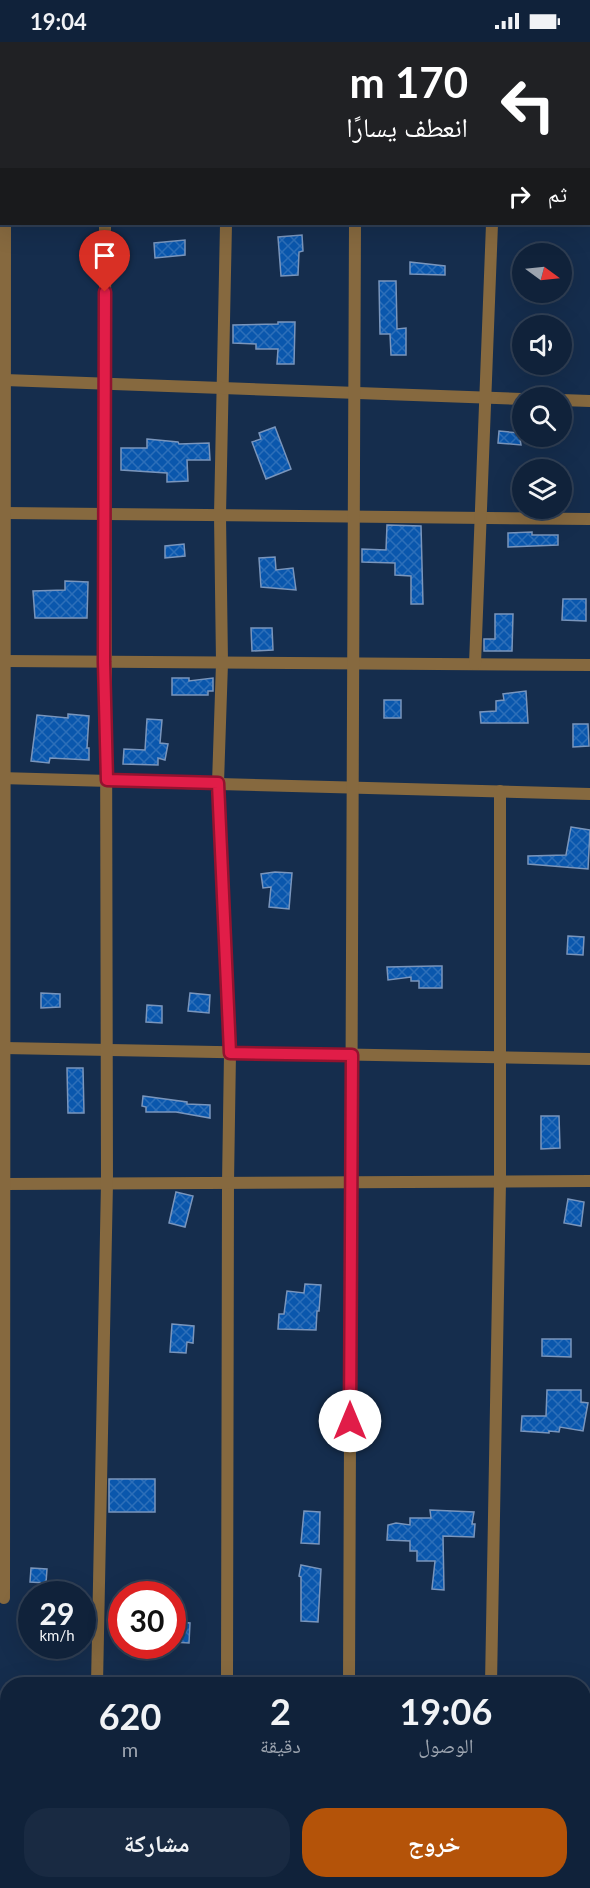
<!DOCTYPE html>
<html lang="ar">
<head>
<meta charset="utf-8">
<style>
	body { margin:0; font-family:Lato,"Noto Naskh Arabic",sans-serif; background:#192a42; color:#f1f3f6; direction:rtl; height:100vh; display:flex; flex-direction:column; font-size:22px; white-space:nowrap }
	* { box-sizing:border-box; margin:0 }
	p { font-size:20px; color:#9ca4af }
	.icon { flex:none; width:33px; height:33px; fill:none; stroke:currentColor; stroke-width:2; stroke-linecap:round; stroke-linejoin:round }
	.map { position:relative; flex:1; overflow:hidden; direction:ltr }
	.panel { position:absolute; left:0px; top:1635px; width:591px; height:212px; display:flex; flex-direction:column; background:#10223a; border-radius:24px 24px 0 0; box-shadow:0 6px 24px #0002,0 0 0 2px #303f54; direction:rtl }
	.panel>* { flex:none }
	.guide { position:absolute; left:0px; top:0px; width:591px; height:183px; box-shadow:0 6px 24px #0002,0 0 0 2px #303f54; direction:rtl; background:#202124; color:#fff; overflow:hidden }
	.needle { width:39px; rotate:105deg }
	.controls { position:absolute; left:512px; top:201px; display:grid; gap:12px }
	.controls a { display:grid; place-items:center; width:60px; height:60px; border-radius:50%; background:#10223a; box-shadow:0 6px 24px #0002,0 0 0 2px #303f54; font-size:30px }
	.speed { position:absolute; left:18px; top:1539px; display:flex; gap:12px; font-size:30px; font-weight:700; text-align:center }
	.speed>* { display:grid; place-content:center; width:78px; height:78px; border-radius:50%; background:#10223a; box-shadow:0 6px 24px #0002,0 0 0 2px #303f54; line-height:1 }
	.speed small { font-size:15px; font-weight:400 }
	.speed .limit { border:9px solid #d22; background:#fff; color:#111 }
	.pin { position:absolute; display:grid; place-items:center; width:51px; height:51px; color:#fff; margin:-62px -26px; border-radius:50% 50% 50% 0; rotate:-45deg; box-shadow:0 0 6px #0007 }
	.pin .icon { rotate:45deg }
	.me { position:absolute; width:66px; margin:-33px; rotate:0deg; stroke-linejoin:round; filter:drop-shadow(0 0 4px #0008) }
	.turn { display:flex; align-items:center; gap:21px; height:126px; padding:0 24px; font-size:27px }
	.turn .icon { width:78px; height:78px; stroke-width:2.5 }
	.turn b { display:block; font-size:42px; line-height:51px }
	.then { display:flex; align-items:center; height:57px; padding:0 24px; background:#0003; gap:12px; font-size:22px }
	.eta { display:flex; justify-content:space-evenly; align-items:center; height:102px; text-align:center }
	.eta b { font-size:36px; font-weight:700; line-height:42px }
	.action { display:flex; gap:12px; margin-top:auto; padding:12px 24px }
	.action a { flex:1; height:69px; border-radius:24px; background:#b45309; color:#fff; font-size:24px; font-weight:700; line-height:69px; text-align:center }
	.action a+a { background:#192a42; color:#f1f3f6 }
	.status { display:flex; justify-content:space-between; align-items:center; height:42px; padding:0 30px; background:#10223a; direction:ltr }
	.status svg { height:16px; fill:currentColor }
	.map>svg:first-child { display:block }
</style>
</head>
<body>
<div class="status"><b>19:04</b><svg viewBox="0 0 49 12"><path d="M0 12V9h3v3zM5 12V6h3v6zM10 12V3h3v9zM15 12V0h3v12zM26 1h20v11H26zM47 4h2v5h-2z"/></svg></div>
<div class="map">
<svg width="590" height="1846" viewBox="0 0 590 1846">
	<defs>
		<pattern id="building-cross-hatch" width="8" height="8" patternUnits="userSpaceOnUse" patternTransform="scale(1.5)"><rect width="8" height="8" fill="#0a57ad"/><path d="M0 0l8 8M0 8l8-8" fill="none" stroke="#2d6fb9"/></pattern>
	</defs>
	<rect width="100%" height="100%" fill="#152d4d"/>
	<g fill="url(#building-cross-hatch)" stroke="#7995bc" stroke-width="1.5">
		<polygon points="302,193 303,209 299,210 298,233 281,234 278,195"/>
		<polygon points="185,198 185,213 155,216 154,201"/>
		<polygon points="410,220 445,224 445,233 410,232"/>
		<polygon points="379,239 396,239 397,287 406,286 406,313 391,313 390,292 380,292"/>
		<polygon points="278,280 295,280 294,322 277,322 278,307 256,307 256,302 233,301 233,283 278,282"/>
		<polygon points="275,385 291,427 266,437 252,400 261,397 259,391"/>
		<polygon points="499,389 519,391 521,403 498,401"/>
		<polygon points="147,397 178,400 179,402 209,401 210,418 187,418 188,439 167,440 167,431 121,428 121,406 147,406"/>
		<polygon points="387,483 421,484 423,562 411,562 411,534 395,533 395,521 362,520 362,507 386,508"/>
		<polygon points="532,490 532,493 558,493 558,503 508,505 508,491"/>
		<polygon points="184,502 185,514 165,516 165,504"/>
		<polygon points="275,515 276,528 293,526 296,548 261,545 259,516"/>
		<polygon points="65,539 88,540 87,576 35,576 33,549 65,548"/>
		<polygon points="563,557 586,557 586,579 562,578"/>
		<polygon points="495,572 513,572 512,609 484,609 484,597 495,597"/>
		<polygon points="251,586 272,586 273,608 252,609"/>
		<polygon points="172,636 189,636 189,639 213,636 213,649 208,649 208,653 172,653"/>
		<polygon points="526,649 528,681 481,681 480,670 496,669 496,659 504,658 503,652"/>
		<rect x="384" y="658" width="17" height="18"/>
		<polygon points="68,672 89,674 87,706 89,706 89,718 50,716 49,721 31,719 37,673 68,676"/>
		<polygon points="147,677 162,678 160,701 168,702 165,718 158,716 158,723 123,722 124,707 145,708"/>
		<polygon points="573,682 588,682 589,704 573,705"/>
		<polygon points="571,785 590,788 588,827 528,822 528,814 566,813"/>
		<polygon points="275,830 292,831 289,867 269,865 271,845 263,846 261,832"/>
		<polygon points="568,894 584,895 583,913 567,912"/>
		<polygon points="435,924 442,924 442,946 419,946 419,939 411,939 411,935 388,938 387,925"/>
		<polygon points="41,951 60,952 60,965 41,966"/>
		<polygon points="190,951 210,953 209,971 188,969"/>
		<polygon points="147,963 162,964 162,981 146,980"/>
		<polygon points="67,1026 83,1026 84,1071 68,1071"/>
		<polygon points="143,1054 187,1060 187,1062 210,1063 210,1076 176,1070 146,1070 146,1065 142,1064"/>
		<polygon points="541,1074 559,1074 560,1106 541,1107"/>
		<polygon points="176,1150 193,1154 185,1185 169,1181"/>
		<polygon points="568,1157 584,1160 581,1184 564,1181"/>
		<polygon points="305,1242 321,1243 319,1269 317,1269 316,1288 278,1287 279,1272 284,1272 287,1249 304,1251"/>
		<polygon points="172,1282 194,1284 193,1301 187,1300 186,1311 170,1310"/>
		<polygon points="542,1297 571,1297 571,1315 542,1314"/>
		<polygon points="547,1348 581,1348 581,1360 588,1361 583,1389 560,1385 559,1390 549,1389 549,1391 521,1389 522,1374 546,1374"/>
		<rect x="109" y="1437" width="46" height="33"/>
		<polygon points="430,1468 474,1470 472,1482 475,1482 474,1495 443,1494 444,1548 432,1547 435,1519 417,1519 417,1509 410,1509 410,1499 387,1498 388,1483 396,1481 410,1483 410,1476 431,1476"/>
		<polygon points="304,1469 320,1470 319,1502 301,1501"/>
		<polygon points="301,1523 321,1527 318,1580 301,1579 301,1535 299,1534"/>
		<polygon points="31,1526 47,1527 46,1541 30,1540"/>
		<polygon points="172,1579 190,1581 189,1601 172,1600"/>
	</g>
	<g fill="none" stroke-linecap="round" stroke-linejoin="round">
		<g stroke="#86693f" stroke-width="12">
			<polyline points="5,0 5,2"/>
			<polyline points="104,0 104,2"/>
			<polyline points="224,0 224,2"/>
			<polyline points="356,2 356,0"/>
			<polyline points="494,2 494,0"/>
			<polyline points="0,22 2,22"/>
			<polyline points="0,147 2,147"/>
			<polyline points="226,182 220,473 222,621 218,741 230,1011 228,1141 227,1642"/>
			<polyline points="5,338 522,357"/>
			<polyline points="561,358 590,359"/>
			<polyline points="5,471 590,477"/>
			<polyline points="5,619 590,623"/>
			<polyline points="475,622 492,182"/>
			<polyline points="0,736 590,752"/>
			<polyline points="4,1006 590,1017"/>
			<polyline points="5,1142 590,1139"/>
			<polyline points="4,1556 5,182"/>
			<polyline points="97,1642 107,1141 105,182"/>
			<polyline points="349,1642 355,182"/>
			<polyline points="491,1642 500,1140 500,749"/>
			<polyline points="92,1846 92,1839"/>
		</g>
	</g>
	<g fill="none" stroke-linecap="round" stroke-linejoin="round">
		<g stroke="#92132f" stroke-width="15">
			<polyline id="route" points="105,250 104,620 107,738 218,741 230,1011 352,1013 350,1379"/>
		</g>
		<use href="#route" stroke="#e11d48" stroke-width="10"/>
	</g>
</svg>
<div class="controls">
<a><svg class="needle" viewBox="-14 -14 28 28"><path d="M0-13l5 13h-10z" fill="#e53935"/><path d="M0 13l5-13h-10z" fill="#9ca4af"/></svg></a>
<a><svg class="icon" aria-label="sound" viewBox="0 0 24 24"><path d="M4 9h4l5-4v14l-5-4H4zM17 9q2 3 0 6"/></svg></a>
<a><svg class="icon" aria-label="search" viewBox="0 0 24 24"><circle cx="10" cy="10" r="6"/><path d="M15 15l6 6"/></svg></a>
<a><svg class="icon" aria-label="layers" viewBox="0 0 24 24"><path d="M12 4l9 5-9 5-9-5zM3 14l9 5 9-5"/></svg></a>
</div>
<div class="speed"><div>29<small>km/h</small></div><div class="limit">30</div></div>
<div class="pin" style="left:105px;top:250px;background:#d93025"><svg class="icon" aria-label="arrive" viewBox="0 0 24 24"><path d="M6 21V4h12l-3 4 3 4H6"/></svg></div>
<svg class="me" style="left:350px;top:1379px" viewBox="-20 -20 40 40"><circle r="19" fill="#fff"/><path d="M0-13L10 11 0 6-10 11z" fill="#e11d48"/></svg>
<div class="guide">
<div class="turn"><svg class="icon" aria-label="left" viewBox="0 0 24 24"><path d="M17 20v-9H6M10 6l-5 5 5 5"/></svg><div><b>170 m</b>انعطف يسارًا</div></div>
<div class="then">ثم<svg class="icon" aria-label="right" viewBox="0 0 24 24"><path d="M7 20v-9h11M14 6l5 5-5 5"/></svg></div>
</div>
<section class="panel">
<div class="eta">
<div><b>19:06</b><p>الوصول</p></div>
<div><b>2</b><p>دقيقة</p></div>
<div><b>620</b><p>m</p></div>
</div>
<div class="action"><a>خروج</a><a>مشاركة</a></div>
</section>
</div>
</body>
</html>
